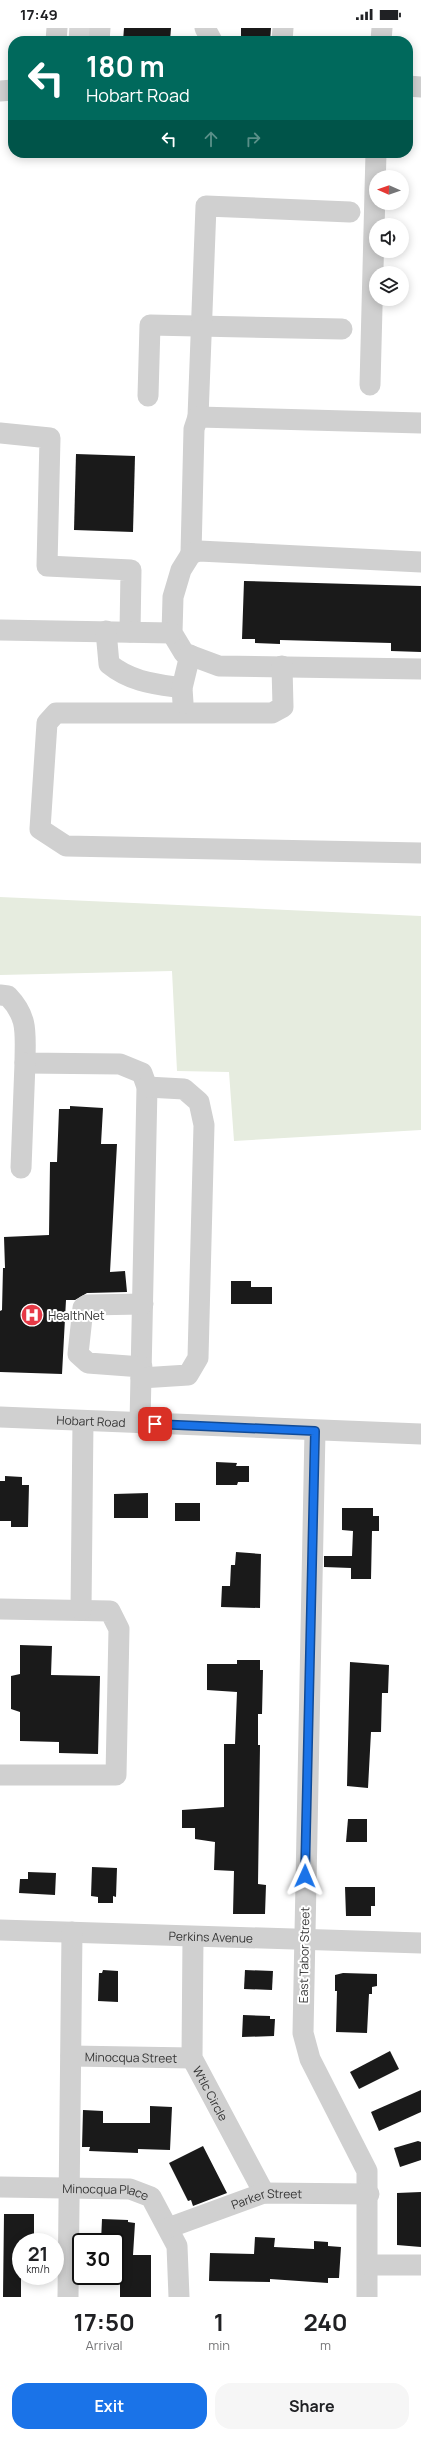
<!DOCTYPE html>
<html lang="en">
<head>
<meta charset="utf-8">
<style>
	body { margin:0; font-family:Manrope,sans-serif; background:#f6f6f6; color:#202124; height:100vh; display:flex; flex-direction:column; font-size:15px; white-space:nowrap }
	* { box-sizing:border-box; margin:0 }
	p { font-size:13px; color:#757577 }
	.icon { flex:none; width:22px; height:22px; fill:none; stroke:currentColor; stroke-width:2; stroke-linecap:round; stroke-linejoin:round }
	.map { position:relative; height:2269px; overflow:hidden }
	.sheet { display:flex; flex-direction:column; background:#fff; flex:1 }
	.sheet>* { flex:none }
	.hud { position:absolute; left:8px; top:8px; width:405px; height:122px; border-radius:16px; box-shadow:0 2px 10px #0003; background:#00695c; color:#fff; overflow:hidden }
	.needle { width:26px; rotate:272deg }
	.fabs { position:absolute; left:369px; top:142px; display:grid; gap:8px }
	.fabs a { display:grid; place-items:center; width:40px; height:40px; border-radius:50%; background:#fff; box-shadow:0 2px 10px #0003; font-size:20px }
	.speed { position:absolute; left:12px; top:2205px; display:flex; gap:8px; font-size:20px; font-weight:700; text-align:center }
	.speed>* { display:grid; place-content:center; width:52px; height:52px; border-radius:50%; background:#fff; box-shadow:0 2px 10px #0003; line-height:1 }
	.speed small { font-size:10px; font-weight:400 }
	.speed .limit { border:2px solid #111; border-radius:6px; background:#fff; color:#111 }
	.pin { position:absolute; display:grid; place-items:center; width:34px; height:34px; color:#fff; margin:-17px; border-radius:8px; box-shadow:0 2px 6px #0006 }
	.me { position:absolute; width:44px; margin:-22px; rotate:1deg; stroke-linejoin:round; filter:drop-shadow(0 0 3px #0008) }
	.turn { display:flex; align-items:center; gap:14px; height:84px; padding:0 12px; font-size:18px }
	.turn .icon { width:52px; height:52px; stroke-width:2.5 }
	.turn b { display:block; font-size:28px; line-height:34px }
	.lanes { display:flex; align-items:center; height:38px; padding:0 12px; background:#0003; justify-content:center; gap:20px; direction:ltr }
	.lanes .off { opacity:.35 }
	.eta { display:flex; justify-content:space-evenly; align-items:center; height:68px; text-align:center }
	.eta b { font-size:24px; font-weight:700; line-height:28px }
	.button { display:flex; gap:8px; margin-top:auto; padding:8px 12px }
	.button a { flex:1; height:46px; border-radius:16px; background:#1a73e8; color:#fff; font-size:16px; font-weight:700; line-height:46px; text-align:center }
	.button a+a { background:#f6f6f6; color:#202124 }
	.status { display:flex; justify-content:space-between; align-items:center; height:28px; padding:0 20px; background:#fff; direction:ltr }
	.status svg { height:11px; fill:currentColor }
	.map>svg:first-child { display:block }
</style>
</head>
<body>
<div class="status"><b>17:49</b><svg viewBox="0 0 49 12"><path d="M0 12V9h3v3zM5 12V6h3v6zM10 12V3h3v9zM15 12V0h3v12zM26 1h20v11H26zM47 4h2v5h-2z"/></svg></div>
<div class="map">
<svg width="421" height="2269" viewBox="0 0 421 2269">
	<rect width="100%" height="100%" fill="#fff"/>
	<polygon fill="#e6ecdf" points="0,869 421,888 421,1102 234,1113 229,1044 177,1043 172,943 0,947"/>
	<g fill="#1a1a1a">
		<polygon points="124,0 171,0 170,13 123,13"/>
		<polygon points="241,0 271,0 270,13 241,13"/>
		<polygon points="76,426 135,428 133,504 74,502"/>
		<polygon points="244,553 421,558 421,624 391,623 391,615 280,612 280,616 255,615 255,611 242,611"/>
		<polygon points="70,1078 103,1080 101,1116 117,1116 110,1244 125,1243 127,1264 87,1265 75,1272 66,1272 62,1346 0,1344 0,1283 2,1282 3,1240 5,1240 4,1209 49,1207 50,1134 57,1134 59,1081 70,1081"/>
		<polygon points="231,1253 251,1253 251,1259 272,1259 272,1276 231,1276"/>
		<polygon points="216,1434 237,1435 236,1438 249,1438 249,1454 238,1454 237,1457 216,1457"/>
		<polygon points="5,1448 22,1449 22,1457 29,1457 28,1499 11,1499 11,1493 0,1493 0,1453 5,1453"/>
		<polygon points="148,1465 148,1490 114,1490 114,1466"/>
		<rect x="175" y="1475" width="25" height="18"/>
		<polygon points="342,1480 373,1480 373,1488 379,1488 379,1503 372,1503 371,1551 351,1551 351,1540 324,1539 324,1528 352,1528 353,1503 342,1502"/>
		<polygon points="236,1524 261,1526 260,1580 221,1579 222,1558 230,1558 231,1537 235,1537"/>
		<polygon points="20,1617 52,1618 51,1647 100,1648 98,1726 59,1725 59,1714 20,1713 20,1684 11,1681 11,1648 20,1646"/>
		<polygon points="237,1632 260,1632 260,1642 263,1642 262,1686 258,1686 258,1717 260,1717 258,1856 266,1857 265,1886 233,1886 234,1843 214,1842 215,1814 195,1811 195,1800 182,1800 182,1782 224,1779 224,1716 235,1716 237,1664 207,1662 207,1636 237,1636"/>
		<polygon points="350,1634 389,1637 388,1665 382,1665 381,1704 371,1704 368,1760 347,1758"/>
		<polygon points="348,1791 367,1791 367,1814 346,1814"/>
		<polygon points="92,1839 117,1840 116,1869 113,1868 113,1875 98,1875 98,1869 91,1868"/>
		<polygon points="28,1844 56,1845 55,1867 19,1865 20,1851 28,1851"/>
		<polygon points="345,1859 375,1859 375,1878 371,1878 371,1888 346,1888"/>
		<polygon points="103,1942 118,1943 118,1974 98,1973 99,1945 102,1945"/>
		<polygon points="245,1942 273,1943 272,1962 244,1961"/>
		<polygon points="343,1945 377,1946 377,1958 372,1959 372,1966 369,1966 367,2005 336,2004 337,1963 335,1963 335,1947"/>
		<polygon points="243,1987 270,1988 270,1991 275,1991 274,2008 242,2009"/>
		<polygon points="390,2023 399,2041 359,2061 350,2044"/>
		<polygon points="421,2062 421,2084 379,2103 371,2084"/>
		<polygon points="150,2078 172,2079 170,2122 138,2121 138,2125 89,2123 90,2119 82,2119 83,2082 103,2083 103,2095 150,2095"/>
		<polygon points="418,2113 421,2114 421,2132 400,2139 394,2120"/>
		<polygon points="203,2118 227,2165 193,2178 191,2172 188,2173 169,2135"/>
		<polygon points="421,2164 421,2219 397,2217 397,2165"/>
		<polygon points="4,2186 34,2186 34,2214 21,2214 21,2269 3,2269"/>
		<polygon points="102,2191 128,2192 128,2194 135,2195 133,2227 151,2227 151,2269 120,2269 120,2247 115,2247 115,2214 101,2214"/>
		<polygon points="255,2209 275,2210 274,2219 314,2221 314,2213 328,2214 328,2218 341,2219 339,2250 328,2250 328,2255 270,2251 270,2254 209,2253 210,2225 254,2226"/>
	</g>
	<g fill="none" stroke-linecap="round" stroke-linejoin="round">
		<polyline stroke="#d6d6d6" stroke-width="21" stroke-dasharray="21 10" stroke-linecap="butt" points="69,6 91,7"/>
		<g stroke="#d0d0d0" stroke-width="21">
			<polyline points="205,0 212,13"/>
			<polyline points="56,13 57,0"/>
			<polyline points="99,13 100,0"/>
			<polyline points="282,13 283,0"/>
			<polyline points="381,13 382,0"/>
			<polyline points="408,58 421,59"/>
			<polyline points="0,63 13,62"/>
			<polyline points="370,357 376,125"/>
			<polyline points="148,368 150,297 342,301"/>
			<polyline points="198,389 206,178 350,184"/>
			<polyline points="0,405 50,410 47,538 131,542 130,604"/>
			<polyline points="191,526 194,401 198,389 421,395"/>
			<polyline points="421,534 199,523 191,526 181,542 173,569 172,605 184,625 219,638 421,641"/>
			<polyline points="0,602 172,605"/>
			<path d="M106,603L109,636C131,654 155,656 182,660"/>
			<polyline points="282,638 283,679 272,685 56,685 47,695 40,801 66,818 421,825"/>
			<polyline points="183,675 182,660 190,627"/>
			<path d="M0,967L8,968C29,990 25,1006 25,1035L120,1036L142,1045L147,1059L140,1395"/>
			<polyline points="21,1140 25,1035"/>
			<polyline points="142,1339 88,1335 78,1326 83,1280 87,1277 143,1276"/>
			<polyline points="141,1350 188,1347 198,1330 204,1097 199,1074 184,1061 147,1059"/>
			<path id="s1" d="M0,1389L421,1406"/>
			<polyline points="315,1403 303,2005 310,2031 367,2143 367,2269"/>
			<polyline points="0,1581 110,1583 119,1601 116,1747 0,1747"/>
			<polyline points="81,1582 83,1393"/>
			<path id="s2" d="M0,1902L421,1915"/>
			<path id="s3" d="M193,1909L192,2030L264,2165"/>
			<path id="s4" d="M71,2028L192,2030"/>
			<path id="s5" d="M0,2159L130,2161L151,2169L177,2218L179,2269"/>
			<path id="s6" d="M168,2200L264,2165L369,2166"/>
			<polyline points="368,2237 421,2237"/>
			<polyline points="68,2269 72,1904"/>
		</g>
	</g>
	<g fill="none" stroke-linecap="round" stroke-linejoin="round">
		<g stroke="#114b97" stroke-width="10">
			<polyline id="route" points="155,1396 315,1403 305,1848"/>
		</g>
		<use href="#route" stroke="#1a73e8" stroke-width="7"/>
	</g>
	<defs>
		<g id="hospital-disc" transform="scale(1.15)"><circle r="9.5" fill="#e63946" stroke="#fff"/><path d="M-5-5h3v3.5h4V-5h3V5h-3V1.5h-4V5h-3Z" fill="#fff"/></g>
	</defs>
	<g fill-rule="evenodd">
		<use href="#hospital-disc" x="32" y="1287"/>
	</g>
	<g text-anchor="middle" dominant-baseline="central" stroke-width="4" stroke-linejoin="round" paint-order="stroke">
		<g font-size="12" fill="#333" stroke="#fff" text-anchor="start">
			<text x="48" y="1287">HealthNet</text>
		</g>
		<g font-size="12" fill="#333" stroke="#fff">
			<text stroke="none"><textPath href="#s1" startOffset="91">Hobart Road</textPath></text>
			<text stroke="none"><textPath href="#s2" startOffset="211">Perkins Avenue</textPath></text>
			<text transform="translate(304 1927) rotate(-89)">East Tabor Street</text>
			<text stroke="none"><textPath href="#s4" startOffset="60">Minocqua Street</textPath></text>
			<text stroke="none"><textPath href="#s3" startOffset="161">Wtlc Circle</textPath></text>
			<text stroke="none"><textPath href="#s5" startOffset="106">Minocqua Place</textPath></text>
			<text stroke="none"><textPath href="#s6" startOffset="104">Parker Street</textPath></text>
		</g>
	</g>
</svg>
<div class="fabs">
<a><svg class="needle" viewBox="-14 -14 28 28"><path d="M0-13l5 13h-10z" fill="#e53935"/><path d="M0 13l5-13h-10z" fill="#757577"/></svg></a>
<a><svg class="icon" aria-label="sound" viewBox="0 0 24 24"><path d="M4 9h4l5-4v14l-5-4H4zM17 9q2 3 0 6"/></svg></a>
<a><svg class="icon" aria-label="layers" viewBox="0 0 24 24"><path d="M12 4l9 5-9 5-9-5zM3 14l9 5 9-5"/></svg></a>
</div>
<div class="speed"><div>21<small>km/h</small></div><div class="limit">30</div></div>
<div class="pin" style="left:155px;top:1396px;background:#d93025"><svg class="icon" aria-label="arrive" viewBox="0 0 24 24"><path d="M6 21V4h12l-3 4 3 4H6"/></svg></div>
<svg class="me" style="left:305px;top:1848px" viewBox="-20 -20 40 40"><path d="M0-17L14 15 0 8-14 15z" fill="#1a73e8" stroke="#fff" stroke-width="4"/></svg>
<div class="hud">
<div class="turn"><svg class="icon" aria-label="left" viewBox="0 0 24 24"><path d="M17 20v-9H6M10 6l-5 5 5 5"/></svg><div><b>180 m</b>Hobart Road</div></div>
<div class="lanes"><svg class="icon" aria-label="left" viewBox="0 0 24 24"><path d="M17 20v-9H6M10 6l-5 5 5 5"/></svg><svg class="icon off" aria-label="ahead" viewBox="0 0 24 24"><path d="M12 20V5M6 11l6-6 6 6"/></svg><svg class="icon off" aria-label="right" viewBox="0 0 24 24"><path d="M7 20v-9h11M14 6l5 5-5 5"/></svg></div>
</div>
</div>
<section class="sheet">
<div class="eta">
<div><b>17:50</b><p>Arrival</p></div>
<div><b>1</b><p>min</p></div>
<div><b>240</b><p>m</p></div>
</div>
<div class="button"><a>Exit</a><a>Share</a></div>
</section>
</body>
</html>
